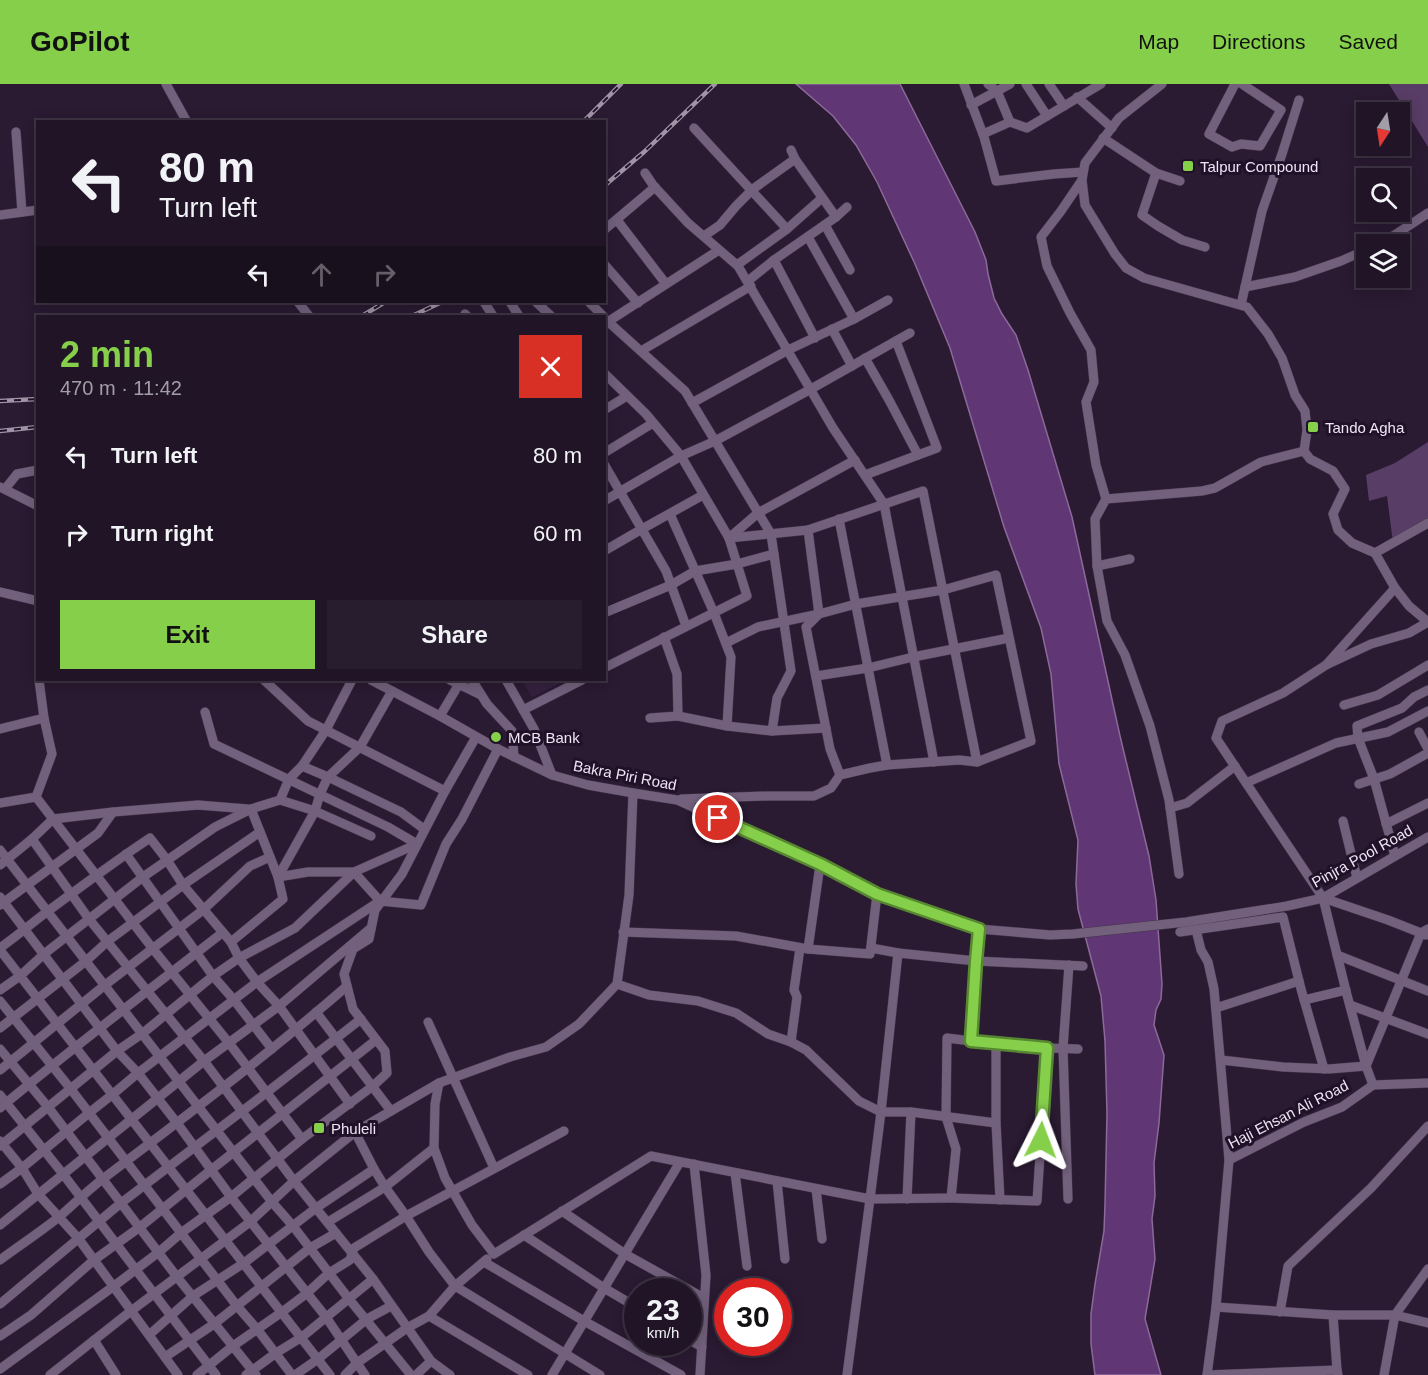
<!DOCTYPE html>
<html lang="en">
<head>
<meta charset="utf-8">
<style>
	body { margin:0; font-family:Arial,sans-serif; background:#281d2e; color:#f1f3f6; height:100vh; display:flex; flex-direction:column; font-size:22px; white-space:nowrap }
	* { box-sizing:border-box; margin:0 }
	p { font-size:20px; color:#a29ea7 }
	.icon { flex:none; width:33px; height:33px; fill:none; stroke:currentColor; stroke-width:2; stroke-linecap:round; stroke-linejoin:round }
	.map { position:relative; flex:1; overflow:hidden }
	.side { position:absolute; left:36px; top:231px; width:570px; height:366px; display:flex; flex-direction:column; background:#201426; border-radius:0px; box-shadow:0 3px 15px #0003,0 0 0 2px #3d3343 }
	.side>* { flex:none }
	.top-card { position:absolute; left:36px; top:36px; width:570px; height:183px; border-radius:0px; box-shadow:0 3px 15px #0003,0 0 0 2px #3d3343; background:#201426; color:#f1f3f6; overflow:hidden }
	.needle { width:39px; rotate:192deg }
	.fabs { position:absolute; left:1356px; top:18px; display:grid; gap:12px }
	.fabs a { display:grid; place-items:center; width:54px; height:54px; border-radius:0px; background:#201426; box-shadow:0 3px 15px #0003,0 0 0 2px #3d3343; font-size:30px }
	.speed { position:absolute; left:624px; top:1194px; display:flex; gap:12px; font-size:30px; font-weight:700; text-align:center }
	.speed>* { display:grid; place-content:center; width:78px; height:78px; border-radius:50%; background:#201426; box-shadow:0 3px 15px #0003,0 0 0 2px #3d3343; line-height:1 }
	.speed small { font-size:15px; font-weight:400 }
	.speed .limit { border:9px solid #d22; background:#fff; color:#111 }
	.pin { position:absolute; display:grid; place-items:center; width:51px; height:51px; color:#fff; margin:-26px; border:3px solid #fff; border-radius:50%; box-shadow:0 2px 6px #0007 }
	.me { position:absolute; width:66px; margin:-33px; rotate:3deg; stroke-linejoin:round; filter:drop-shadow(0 0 4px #0008) }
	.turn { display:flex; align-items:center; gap:21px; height:126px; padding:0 24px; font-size:27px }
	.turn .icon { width:78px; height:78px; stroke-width:2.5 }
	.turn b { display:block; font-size:42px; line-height:51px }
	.lanes { display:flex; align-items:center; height:57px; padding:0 24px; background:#0003; justify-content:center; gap:30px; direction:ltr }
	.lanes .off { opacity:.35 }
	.round { display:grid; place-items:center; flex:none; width:63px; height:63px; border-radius:0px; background:#281d2e }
	.headline { display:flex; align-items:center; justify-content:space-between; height:102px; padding:0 24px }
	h1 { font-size:36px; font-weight:800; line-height:45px; color:#86cf4b }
	.cta { display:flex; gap:12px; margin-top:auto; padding:12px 24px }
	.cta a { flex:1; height:69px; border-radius:0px; background:#86cf4b; color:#111; font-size:24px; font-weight:800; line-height:69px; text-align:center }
	.cta a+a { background:#281d2e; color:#f1f3f6 }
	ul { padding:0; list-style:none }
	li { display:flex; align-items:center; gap:18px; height:78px; padding:0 24px }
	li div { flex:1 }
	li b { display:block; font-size:22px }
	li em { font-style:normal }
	header { display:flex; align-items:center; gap:36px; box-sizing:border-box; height:84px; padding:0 30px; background:#86cf4b; color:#111 }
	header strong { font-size:28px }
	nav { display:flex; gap:33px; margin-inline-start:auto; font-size:21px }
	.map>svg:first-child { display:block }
</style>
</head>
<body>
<header>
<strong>GoPilot</strong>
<nav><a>Map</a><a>Directions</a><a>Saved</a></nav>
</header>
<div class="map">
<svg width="1428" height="1291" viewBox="0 0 1428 1291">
	<rect width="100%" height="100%" fill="#2a1a32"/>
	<polygon fill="#35213f" points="522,596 566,596 532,613"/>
	<g fill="#583d66">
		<polygon points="1389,0 1428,0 1428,63"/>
		<polygon points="1428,358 1428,439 1393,459 1387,412 1369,417 1366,391 1395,379"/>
	</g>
	<polygon fill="#603674" stroke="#8b6a9a" stroke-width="1.5" points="796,0 900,0 975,148 986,176 988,190 994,214 1002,230 1016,251 1028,286 1072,433 1120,652 1149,772 1156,816 1162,900 1161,915 1156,926 1154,941 1164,971 1159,1039 1154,1079 1155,1112 1152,1135 1155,1175 1145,1235 1161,1291 1095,1291 1091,1260 1091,1230 1095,1200 1104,1147 1105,1120 1107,1030 1105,957 1101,912 1078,825 1076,800 1078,756 1059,680 1051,590 1041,544 1004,443 950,264 915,180 877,98 856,61 833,32"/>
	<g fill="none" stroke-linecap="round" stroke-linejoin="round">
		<g stroke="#423649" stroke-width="10">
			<g id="minor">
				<polyline points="166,0 187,38"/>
				<polyline points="964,0 984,53 996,97 1054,90 1083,88"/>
				<polyline points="988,0 997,7 1010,38"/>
				<polyline points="1026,0 1047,32"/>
				<polyline points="1049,0 1064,22"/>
				<polyline points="1162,0 1119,34 1085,79 1082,96 1085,121 1115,170 1126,184 1144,194 1247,223 1268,250 1282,274 1295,311 1305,327 1307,346 1304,367 1310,375 1333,387 1345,405 1333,430 1338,446 1352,459 1375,469 1395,504 1409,522 1428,538 1409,549 1371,560 1326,581"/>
				<polyline points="1235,0 1209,50 1232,63 1241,60 1260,62 1281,26 1242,0"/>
				<polyline points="1077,13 1112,44"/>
				<polyline points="971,21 1010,0"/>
				<polyline points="694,44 787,145"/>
				<polyline points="16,48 22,128"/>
				<polyline points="983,50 1010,38 1027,44 1101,0"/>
				<polyline points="1103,54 1156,89 1180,97"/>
				<polyline points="791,66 795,75 836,133"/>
				<polyline points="645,89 653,101 688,139 738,182 833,344 884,420 934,678"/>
				<polyline points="1156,89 1142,131 1158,142 1182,156 1205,163"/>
				<polyline points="1082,96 1061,127 1041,153 1047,182 1070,229 1091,266 1094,298 1086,318 1096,381 1106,415"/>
				<polyline points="0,131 38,126"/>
				<polyline points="617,136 666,200"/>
				<polyline points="825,141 850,186"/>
				<polyline points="604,146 655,103"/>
				<polyline points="704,152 720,141 736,122 753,105 795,75"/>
				<polyline points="808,153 854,235"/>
				<polyline points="1378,160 1387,156 1428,129"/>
				<polyline points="774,176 836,133 847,123"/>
				<polyline points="604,180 638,219"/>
				<polyline points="737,181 787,145 822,114"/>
				<polyline points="748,197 774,176 815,254"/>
				<polyline points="1245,203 1295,193 1341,177 1366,166"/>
				<polyline points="298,218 309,232"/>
				<polyline points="484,218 493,232"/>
				<polyline points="510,218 519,232"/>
				<polyline points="536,218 551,232"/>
				<polyline points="589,218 603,232"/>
				<polyline points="1241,221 1262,127 1282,70 1299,16"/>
				<polyline points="465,230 467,232"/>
				<polyline points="604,234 685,307 771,450 791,587 777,614 772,647"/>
				<polyline points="609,237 719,166"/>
				<polyline points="832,245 852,282"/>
				<polyline points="896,257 937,364 918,371"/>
				<polyline points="641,267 751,202"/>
				<polyline points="865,274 889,316 918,371 865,391"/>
				<polyline points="604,289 646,330 681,372 729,454 747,512 604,584"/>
				<polyline points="692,319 788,266 854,235 888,216"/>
				<polyline points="604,326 627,312"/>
				<polyline points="604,369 653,339"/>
				<polyline points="604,380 666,487 686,542"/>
				<polyline points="0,403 38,422"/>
				<polyline points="5,405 17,390 38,386"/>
				<polyline points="604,417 681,372 715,357 811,305 910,249"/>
				<polyline points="670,430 714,529 731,573 727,642"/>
				<polyline points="839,435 887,681"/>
				<polyline points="729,454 758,429 855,376"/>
				<polyline points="729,454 808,446"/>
				<polyline points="604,467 642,445 703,411"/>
				<polyline points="1375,469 1428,439"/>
				<polyline points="1097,482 1130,475"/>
				<polyline points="0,508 38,517"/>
				<polyline points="604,529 671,501 695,487 737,480 774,470"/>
				<polyline points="664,553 677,590 678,632"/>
				<polyline points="816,592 868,584 913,573 1009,554"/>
				<polyline points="264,596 308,637 445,707"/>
				<polyline points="371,596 440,632 498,665 552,691 588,701 633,709 677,716 820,781 877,810 979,845 1050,851 1073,850 1186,838 1287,822 1323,814 1428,753"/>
				<polyline points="450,596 481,611"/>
				<polyline points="472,596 487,620 512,647 514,673"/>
				<polyline points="506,596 534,645 552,691"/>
				<polyline points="1344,621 1378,611 1428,581"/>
				<polyline points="523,626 582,596"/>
				<polyline points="205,628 214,660 388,743 417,760"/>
				<polyline points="440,632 459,600 460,596"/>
				<polyline points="650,634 678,632 727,642 772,647 826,644"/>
				<polyline points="0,645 44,634"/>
				<polyline points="1419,648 1428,665"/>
				<polyline points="302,682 328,693 401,728 424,745"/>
				<polyline points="840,691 830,665 806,543 819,530 808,446 923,407 977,678"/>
				<polyline points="1246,699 1336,659 1388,648 1428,627"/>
				<polyline points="1359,700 1390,690 1428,669"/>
				<polyline points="633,709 629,811 617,900 649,911 698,917 736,929 768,950 791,958 806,966 859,1017 881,1028 898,869 976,877 1083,882"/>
				<polyline points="36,713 153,865 229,959 302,1055"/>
				<polyline points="681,715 767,712 814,712 831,704 840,691 870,684 887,681 959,676 977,678 1031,657 996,491 943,506 856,520 819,530 758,543 726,559"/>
				<polyline points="280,716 315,727 371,752"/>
				<polyline points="0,719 36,713 52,670 44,634 39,596"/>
				<polyline points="1170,724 1187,719 1235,682"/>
				<polyline points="1343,737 1357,794"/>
				<polyline points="1386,740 1428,719"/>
				<polyline points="32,755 89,835 204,977 294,1097 373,1195 431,1277 450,1291"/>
				<polyline points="0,766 272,1118 293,1142 349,1215 411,1291"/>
				<polyline points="126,770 213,892 234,916 272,965"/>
				<polyline points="1395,772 1374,695 1358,654 1357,642 1402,624 1414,613 1428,606"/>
				<polyline points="0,781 32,755 53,735 113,728 198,721 248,725"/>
				<polyline points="1179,790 1169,716 1150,642 1125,571 1107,537 1097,482 1095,435 1106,415 1202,407 1215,404 1261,378 1304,367"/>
				<polyline points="278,793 315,727 320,710 328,693 360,663 392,607"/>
				<polyline points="278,793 308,788 354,788 380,817"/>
				<polyline points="0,813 117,967 138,989 177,1039 231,1113 326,1233 365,1291"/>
				<polyline points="1323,814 1388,836 1426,851"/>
				<polyline points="0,821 98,749 113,728"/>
				<polyline points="979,845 976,877 971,957 947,954 946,1033 956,1065 951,1114 1037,1117 1047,964 1078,965"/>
				<polyline points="1196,846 1201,866 1208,878 1214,905 1229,1076"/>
				<polyline points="623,848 736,852 808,865 870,870 877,810"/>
				<polyline points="1180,848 1283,833 1301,905 1324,985"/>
				<polyline points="231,858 283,815 278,793 251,725 280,716 289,695 302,682 326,646 352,596"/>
				<path d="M0,864C17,852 32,839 48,827C82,802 115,777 150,754L167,776L183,801L231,858L239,874L257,898L279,922L350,1020"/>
				<polyline points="871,864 898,869"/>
				<polyline points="808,865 820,781"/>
				<polyline points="0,866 330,1291"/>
				<polyline points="1337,871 1428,907"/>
				<polyline points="0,906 20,892 44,870 143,793 215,743 251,725"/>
				<polyline points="1304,916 1346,906"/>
				<polyline points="0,917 70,1004 237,1222 257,1245 292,1291"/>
				<polyline points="1350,921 1428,950"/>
				<polyline points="1216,924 1299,897"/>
				<polyline points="316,928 391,1027"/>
				<polyline points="428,938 494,1084"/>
				<polyline points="0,944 86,877 108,857 183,801 260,748"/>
				<polyline points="971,957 1047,964"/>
				<polyline points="791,958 797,913 794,906 800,864"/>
				<polyline points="996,959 996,1039 1000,1116"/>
				<polyline points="0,965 48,1023 177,1193 256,1291"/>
				<polyline points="1221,976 1283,983 1329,985 1366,982 1421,849 1428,845"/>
				<polyline points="0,986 105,901 203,826 250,782 270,773"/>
				<polyline points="439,999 435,1020 434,1064 445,1094 472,1141 494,1170 651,1072 870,1115 881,1028 911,1028 996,1039"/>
				<polyline points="1373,1001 1366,982 1347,911 1323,814 1216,654 1222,637 1283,609 1326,581 1395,504"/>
				<polyline points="0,1011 63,1090 216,1291"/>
				<path d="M0,1024C72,964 148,907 222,849"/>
				<polyline points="355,1048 374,1085 385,1103 406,1132 429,1168 455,1202 600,1291"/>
				<polyline points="0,1057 22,1084 38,1110 78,1154 178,1291"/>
				<polyline points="0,1062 117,967 143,949 213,892 239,874 295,844 354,788 417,760"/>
				<polyline points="694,1080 706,1191 700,1291"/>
				<polyline points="735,1089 747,1182"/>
				<polyline points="777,1097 785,1175"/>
				<polyline points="0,1100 22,1084 89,1029 113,1010 138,989 257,898 380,817 421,821 446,760 462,735 498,665"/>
				<polyline points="816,1105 822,1155"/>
				<polyline points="907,1115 911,1028"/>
				<polyline points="1068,1115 1063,964 1069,881"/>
				<polyline points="562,1127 625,1170 704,1214"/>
				<polyline points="328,1138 385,1103 434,1064"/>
				<polyline points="0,1141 204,977 279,922 371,844"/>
				<polyline points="524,1151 604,1204 638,1224"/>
				<path d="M0,1176C19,1162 40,1148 59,1133C74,1120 88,1106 104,1094C186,1032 269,970 347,902"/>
				<polyline points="484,1178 584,1237 681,1291"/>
				<polyline points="0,1220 121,1119 266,1009 361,935"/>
				<polyline points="1216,1223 1333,1231 1337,1286"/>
				<polyline points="1280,1228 1288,1182 1371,1104 1428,1042"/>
				<polyline points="1333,1231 1395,1231 1428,1239"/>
				<polyline points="429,1232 528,1291"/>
				<polyline points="149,1251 193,1212 244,1179 316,1124 374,1085"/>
				<polyline points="0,1252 31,1231 94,1176 140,1143 211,1086 376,956"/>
				<polyline points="688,1255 702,1263"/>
				<polyline points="94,1256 116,1291"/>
				<polyline points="165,1273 214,1240 310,1164 336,1149"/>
				<polyline points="0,1285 114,1202 159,1168 181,1149 231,1113 302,1055 373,1002 387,989 385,967 353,925 344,890 353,865 369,855 375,826 402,790 445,707 476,653"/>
				<polyline points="50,1291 131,1227 250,1138 294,1097 355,1048 439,999 510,973 546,963 579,940 617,900"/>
				<polyline points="197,1291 233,1262 282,1228 306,1210 329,1189 350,1176 354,1164 406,1132 564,1047"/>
				<polyline points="246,1291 276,1269 302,1253 373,1195"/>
				<polyline points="295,1291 318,1275 367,1235 391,1222"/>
				<polyline points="345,1291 357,1279 407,1244 429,1232 455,1202 487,1175"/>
				<polyline points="416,1291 431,1277"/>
				<polyline points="552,1291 680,1078"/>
				<polyline points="847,1291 870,1115 951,1114"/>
				<polyline points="1207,1291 1216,1223 1229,1076 1304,1038 1342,1023 1373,1001 1428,999"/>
				<polyline points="1207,1291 1337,1286 1338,1291"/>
				<polyline points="1384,1291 1395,1231 1428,1185"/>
			</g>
		</g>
		<use href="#minor" stroke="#72607c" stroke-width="9"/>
		<g stroke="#a194a7" stroke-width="4.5">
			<g id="rail">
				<polyline points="583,38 621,0"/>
				<polyline points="604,102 644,68 715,0"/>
				<polyline points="362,232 385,218"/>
				<polyline points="412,232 442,218"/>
				<polyline points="0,317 38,315"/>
				<polyline points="0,347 38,343"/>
			</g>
		</g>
		<use href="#rail" stroke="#201128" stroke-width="2" stroke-dasharray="7" stroke-linecap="butt"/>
	</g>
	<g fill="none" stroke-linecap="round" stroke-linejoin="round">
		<g stroke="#578731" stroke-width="15">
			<polyline id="route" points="718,734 820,780 877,810 979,845 976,877 971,957 1047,964 1041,1056"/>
		</g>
		<use href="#route" stroke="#86cf4b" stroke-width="10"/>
	</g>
	<g fill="#86cf4b" stroke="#201128" stroke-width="2">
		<rect x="1182" y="76" width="12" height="12" rx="3"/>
		<rect x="1307" y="337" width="12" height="12" rx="3"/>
		<circle cx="496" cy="653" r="6"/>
		<rect x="313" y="1038" width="12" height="12" rx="3"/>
	</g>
	<g text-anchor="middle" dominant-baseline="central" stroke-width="6" stroke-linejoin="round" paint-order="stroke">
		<g font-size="15" fill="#eee4f4" stroke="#201128" text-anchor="start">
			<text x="1200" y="82">Talpur Compound</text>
			<text x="1325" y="343">Tando Agha</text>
			<text x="508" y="653">MCB Bank</text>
			<text x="331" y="1044">Phuleli</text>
		</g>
		<g font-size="15" fill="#eee4f4" stroke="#201128">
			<text transform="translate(625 691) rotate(11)">Bakra Piri Road</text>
			<text transform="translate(1362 772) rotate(-29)">Pinjra Pool Road</text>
			<text transform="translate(1288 1030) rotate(-27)">Haji Ehsan Ali Road</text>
		</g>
	</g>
</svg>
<div class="fabs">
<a><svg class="needle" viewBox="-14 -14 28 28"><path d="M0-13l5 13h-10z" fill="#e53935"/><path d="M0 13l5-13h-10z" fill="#a29ea7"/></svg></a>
<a><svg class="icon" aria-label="search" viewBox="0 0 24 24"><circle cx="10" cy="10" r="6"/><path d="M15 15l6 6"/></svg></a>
<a><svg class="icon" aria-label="layers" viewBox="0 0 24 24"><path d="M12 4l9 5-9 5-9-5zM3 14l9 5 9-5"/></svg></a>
</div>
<div class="speed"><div>23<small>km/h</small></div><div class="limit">30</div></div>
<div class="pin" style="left:718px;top:734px;background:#d93025"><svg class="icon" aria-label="arrive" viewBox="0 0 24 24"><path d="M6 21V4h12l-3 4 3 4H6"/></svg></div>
<svg class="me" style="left:1041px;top:1056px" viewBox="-20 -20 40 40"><path d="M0-17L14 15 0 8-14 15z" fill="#86cf4b" stroke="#fff" stroke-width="4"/></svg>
<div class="top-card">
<div class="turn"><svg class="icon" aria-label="left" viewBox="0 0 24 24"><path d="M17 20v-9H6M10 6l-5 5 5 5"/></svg><div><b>80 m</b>Turn left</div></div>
<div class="lanes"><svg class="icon" aria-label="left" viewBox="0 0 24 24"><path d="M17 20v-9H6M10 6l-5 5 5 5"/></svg><svg class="icon off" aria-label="ahead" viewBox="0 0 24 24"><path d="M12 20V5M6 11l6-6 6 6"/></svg><svg class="icon off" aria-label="right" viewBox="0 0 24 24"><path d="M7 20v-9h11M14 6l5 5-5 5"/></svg></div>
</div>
<section class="side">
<div class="headline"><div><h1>2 min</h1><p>470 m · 11:42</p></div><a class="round" style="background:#d93025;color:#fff"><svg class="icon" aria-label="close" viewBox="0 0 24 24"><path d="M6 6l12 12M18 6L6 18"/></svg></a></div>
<ul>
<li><svg class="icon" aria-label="left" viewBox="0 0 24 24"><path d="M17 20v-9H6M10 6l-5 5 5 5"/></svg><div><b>Turn left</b></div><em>80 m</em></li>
<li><svg class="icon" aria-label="right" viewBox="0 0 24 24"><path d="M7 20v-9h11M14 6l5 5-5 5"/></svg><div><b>Turn right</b></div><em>60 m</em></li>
</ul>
<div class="cta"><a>Exit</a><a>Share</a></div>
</section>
</div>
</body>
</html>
